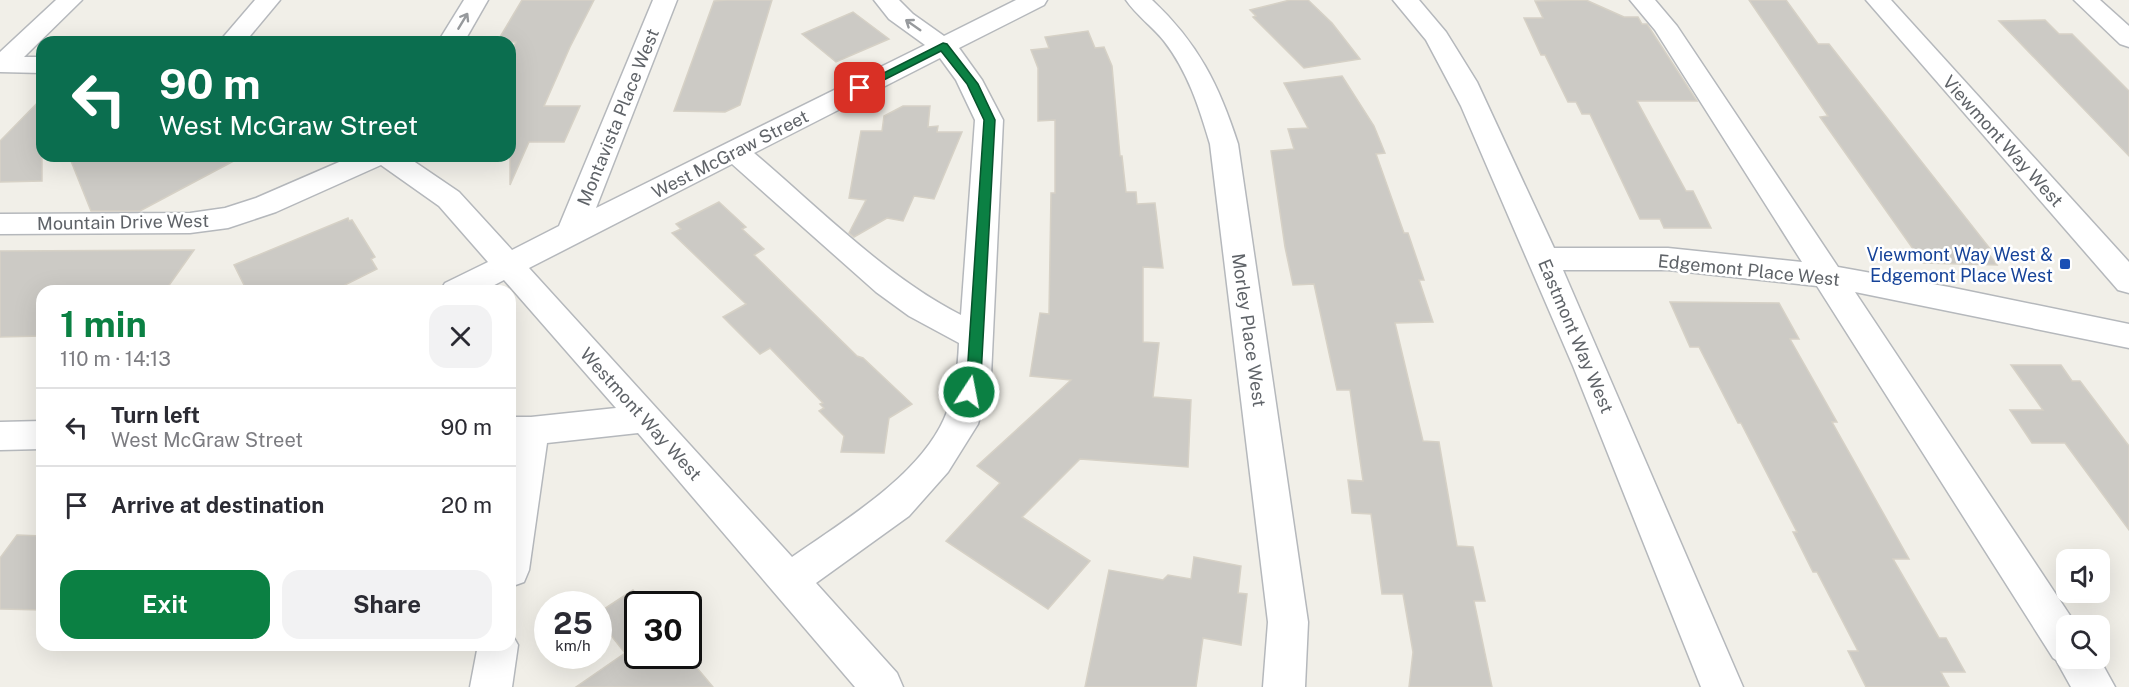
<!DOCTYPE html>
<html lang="en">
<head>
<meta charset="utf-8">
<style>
	body { margin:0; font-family:"Public Sans",sans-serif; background:#f2f2f3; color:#2b2b33; height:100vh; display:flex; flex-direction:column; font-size:22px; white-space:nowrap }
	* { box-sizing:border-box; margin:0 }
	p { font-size:20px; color:#7c7c81 }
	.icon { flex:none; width:33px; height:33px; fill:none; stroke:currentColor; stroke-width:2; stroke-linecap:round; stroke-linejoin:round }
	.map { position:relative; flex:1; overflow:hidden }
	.panel { position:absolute; left:36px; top:285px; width:480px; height:366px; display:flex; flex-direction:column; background:#fff; border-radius:18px; box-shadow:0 6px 24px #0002 }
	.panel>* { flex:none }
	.banner { position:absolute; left:36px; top:36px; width:480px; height:126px; border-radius:18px; box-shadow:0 6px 24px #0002; background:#0b6e4f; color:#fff; overflow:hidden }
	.fabs { position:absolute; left:2056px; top:549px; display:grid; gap:12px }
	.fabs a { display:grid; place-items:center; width:54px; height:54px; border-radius:12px; background:#fff; box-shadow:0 6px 24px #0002; font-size:30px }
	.speed { position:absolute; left:534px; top:591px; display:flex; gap:12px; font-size:30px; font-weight:700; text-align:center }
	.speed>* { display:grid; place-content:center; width:78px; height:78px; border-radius:50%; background:#fff; box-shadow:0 6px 24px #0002; line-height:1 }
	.speed small { font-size:15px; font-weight:400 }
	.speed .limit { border:3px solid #111; border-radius:9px; background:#fff; color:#111 }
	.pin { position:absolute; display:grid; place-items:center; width:51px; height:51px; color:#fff; margin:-26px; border-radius:12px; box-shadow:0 3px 9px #0006 }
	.me { position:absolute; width:66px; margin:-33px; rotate:11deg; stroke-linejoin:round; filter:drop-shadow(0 0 4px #0008) }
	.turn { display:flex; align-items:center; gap:21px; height:126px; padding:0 24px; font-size:27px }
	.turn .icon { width:78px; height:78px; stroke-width:2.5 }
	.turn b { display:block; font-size:42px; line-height:51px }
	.round { display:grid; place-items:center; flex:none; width:63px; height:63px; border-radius:18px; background:#f2f2f3 }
	.summary { display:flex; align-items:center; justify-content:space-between; height:102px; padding:0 24px }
	h1 { font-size:36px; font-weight:700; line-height:45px; color:#0b8043 }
	.primary-button { display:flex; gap:12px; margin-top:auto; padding:12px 24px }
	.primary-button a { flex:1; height:69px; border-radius:18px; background:#0b8043; color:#fff; font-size:24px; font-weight:700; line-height:69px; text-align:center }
	.primary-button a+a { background:#f2f2f3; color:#2b2b33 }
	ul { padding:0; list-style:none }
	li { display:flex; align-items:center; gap:18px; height:78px; padding:0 24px; border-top:2px solid #e1e1e2 }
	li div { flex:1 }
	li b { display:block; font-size:22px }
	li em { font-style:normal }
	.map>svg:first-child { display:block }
</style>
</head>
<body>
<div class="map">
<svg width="2129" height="687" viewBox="0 0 2129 687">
	<rect width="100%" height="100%" fill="#f1efe8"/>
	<g fill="#cccac5" stroke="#d6d1c6" stroke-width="1.5">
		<polygon points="522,0 594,0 570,47 544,106 580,106 564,142 529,142 510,185 510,54 516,42 497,42"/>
		<polygon points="727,0 772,0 740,105 725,112 674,111 714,1"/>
		<polygon points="1290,0 1308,0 1332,23 1360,59 1304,68 1253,17 1256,16 1250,10"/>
		<polygon points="1586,0 1624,17 1638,17 1642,24 1647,24 1697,101 1637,101 1686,191 1693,191 1711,228 1664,228 1660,219 1640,219 1590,114 1582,114 1576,102 1568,102 1545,55 1541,55 1524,18 1543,18 1535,1"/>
		<polygon points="1749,0 1786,0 1818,44 1829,44 1991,250 1986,250 1997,265 1923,263 1820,117 1828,116"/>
		<polygon points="853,12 889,39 836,62 802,34"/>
		<polygon points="2045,20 2059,34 2072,34 2129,91 2129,156 1999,21"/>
		<polygon points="1088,31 1095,48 1104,47 1112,66 1120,156 1122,156 1126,192 1136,192 1137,204 1155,203 1163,268 1143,267 1143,342 1159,343 1153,397 1191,400 1188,467 1080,459 1022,517 1090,561 1048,609 946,541 1000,483 977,466 1071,380 1030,376 1040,313 1049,314 1051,193 1055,193 1055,120 1038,121 1038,68 1031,50 1049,48 1045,37"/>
		<polygon points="1342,76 1374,126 1385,153 1376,154 1404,233 1408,233 1424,280 1419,280 1433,322 1395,323 1423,441 1439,442 1457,546 1473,547 1485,601 1474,601 1492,687 1409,687 1413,652 1403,594 1382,594 1371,514 1352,513 1348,480 1363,481 1350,390 1337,390 1314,284 1293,285 1285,247 1271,151 1294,149 1288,129 1308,128 1284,83"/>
		<polygon points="42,98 42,181 0,182 0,141"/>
		<polygon points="903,106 930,106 928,127 938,126 937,132 962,132 934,199 914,196 903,221 887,218 854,237 849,233 866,200 849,198 861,131 882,131 884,116"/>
		<polygon points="69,156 243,156 140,211 91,211"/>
		<polygon points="719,202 746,227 742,229 764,249 754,255 857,356 863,358 912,404 889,418 884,453 841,452 844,436 819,411 824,408 820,404 823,403 770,348 760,354 723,317 746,304 672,233 681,229 676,224"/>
		<polygon points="348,218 349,221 352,220 375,257 371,259 377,269 333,291 247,291 234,265"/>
		<polygon points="194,250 165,291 42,291 42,336 0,337 0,251"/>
		<polygon points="1670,302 1779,303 1799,339 1790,339 1837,422 1832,422 1909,559 1893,559 1939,638 1946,638 1965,672 1941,672 1949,687 1866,687 1848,651 1858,651 1817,572 1813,572 1793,532 1797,532 1741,423 1738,423 1699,347 1690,347"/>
		<polygon points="2011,365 2061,365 2072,381 2080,381 2129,446 2129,530 2065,443 2032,443 2010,410 2043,410"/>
		<polygon points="17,535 42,536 42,610 0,609 0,558"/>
		<polygon points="1194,557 1241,566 1238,593 1247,594 1241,645 1203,638 1196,687 1085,687 1109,570 1163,580 1168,575 1191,579"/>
		<polygon points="633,590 645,604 638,604 638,656 687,656 713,687 576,687 625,653 598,619 598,613"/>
	</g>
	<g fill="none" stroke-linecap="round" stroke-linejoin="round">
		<g stroke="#b5b8bc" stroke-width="3">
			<g id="minor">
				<polygon points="56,0 82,0 24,57 42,57 42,73 0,72 0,52"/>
				<polygon points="255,0 280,0 245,42 219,42"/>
				<polygon points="464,0 488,0 464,42 438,42"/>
				<path d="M653,0H677L596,208L925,45L889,19L874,0H899L913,14L944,36L1016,0H1047L1044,5L959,48L982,80L1003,120L991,376L978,424L948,472L909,516L816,583L897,673L903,687H855L638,433L547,443L529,570L524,582L510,587V417H531L616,408L504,280L483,291H440L445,283L488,262L439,206L381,165L276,212L228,228L190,233L0,234V214L190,213L225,208L256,198L353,156H406L459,192L512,250L559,226ZM940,58L956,80L975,120L961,315C886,277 819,208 754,153ZM732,164L876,292L909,316L959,343C958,369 955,395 944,419C918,477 842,522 792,557L529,268Z"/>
				<path d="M1126,0H1152C1198,43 1219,85 1238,144L1308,622L1305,687H1263L1268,622L1210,144C1199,107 1188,72 1164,41C1153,27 1136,15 1126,0Z"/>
				<polygon points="1393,0 1419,0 1446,32 1477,82 1554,248 1668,248 1802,262 1655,30 1630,0 1655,0 1677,26 1838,267 1949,287 2129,324 2129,348 1855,292 2077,626 2067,626 2067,658 2099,658 2115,687 2071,687 2056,660 2053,658 1817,286 1668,270 1563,270 1743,687 1701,687 1573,366 1461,106 1426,40"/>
				<polygon points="1866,0 1891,0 2129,262 2129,293 2118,290"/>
				<polygon points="2074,0 2100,0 2129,26 2129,47 2120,44"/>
				<polygon points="42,421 42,449 0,450 0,422"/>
				<polygon points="510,631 518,645 512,687 470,687 478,645 510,645"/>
			</g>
		</g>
		<use href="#minor" fill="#fff" fill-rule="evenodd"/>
	</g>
	<defs><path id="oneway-shaft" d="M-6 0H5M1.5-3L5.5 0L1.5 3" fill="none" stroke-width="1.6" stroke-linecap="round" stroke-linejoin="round" transform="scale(1.5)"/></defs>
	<g stroke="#979a9d">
		<use href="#oneway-shaft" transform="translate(463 21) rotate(-59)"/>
		<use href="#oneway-shaft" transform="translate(913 25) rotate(-145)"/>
	</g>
	<polygon fill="#0b8043" stroke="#07532c" stroke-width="1.5" points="943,43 947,44 978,84 995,120 981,376 974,396 969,398 962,392 967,376 984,120 967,84 941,51 864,90 860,91 854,88"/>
	<rect fill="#1a4fb4" stroke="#fff" stroke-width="2" x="2059" y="258" width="12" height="12" rx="3"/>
	<g text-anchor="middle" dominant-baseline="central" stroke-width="5" stroke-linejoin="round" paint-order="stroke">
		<g font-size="18" fill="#5f6368" stroke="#fff">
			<text transform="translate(618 117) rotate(-68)">Montavista Place West</text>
			<text transform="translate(2003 141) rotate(48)">Viewmont Way West</text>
			<text transform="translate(730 154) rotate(-27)">West McGraw Street</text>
			<text transform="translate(123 222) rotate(-1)">Mountain Drive West</text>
			<text transform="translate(1749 270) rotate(6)">Edgemont Place West</text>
			<text transform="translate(1249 330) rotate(82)">Morley Place West</text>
			<text transform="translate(1576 336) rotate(67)">Eastmont Way West</text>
			<text transform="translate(641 414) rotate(48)">Westmont Way West</text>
		</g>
		<g font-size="18" fill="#164399" stroke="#fff" text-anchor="end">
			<text x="2053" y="254">Viewmont Way West &amp;<tspan x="2053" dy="21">Edgemont Place West</tspan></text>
		</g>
	</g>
</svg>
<div class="fabs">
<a><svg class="icon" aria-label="sound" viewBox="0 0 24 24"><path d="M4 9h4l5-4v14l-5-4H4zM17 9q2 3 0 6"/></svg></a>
<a><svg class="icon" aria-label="search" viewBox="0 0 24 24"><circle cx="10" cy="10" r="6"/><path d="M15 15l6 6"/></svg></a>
</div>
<div class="speed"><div>25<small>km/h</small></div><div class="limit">30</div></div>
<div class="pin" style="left:860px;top:88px;background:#d93025"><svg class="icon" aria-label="arrive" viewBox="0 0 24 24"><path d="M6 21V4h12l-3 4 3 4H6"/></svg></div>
<svg class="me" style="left:969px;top:392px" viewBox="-20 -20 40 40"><circle r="17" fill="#0b8043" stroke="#fff" stroke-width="3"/><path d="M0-11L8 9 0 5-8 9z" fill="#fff"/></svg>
<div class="banner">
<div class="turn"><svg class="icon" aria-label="left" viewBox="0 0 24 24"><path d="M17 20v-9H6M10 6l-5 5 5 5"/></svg><div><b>90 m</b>West McGraw Street</div></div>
</div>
<section class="panel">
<div class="summary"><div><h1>1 min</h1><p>110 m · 14:13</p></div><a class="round"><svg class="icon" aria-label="close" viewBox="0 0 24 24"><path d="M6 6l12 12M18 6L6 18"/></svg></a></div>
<ul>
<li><svg class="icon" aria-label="left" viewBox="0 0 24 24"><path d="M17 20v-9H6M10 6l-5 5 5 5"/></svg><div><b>Turn left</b><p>West McGraw Street</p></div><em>90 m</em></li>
<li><svg class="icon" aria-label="arrive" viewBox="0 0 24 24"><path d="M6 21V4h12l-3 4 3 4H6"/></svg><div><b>Arrive at destination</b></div><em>20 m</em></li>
</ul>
<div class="primary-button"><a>Exit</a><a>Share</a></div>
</section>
</div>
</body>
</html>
